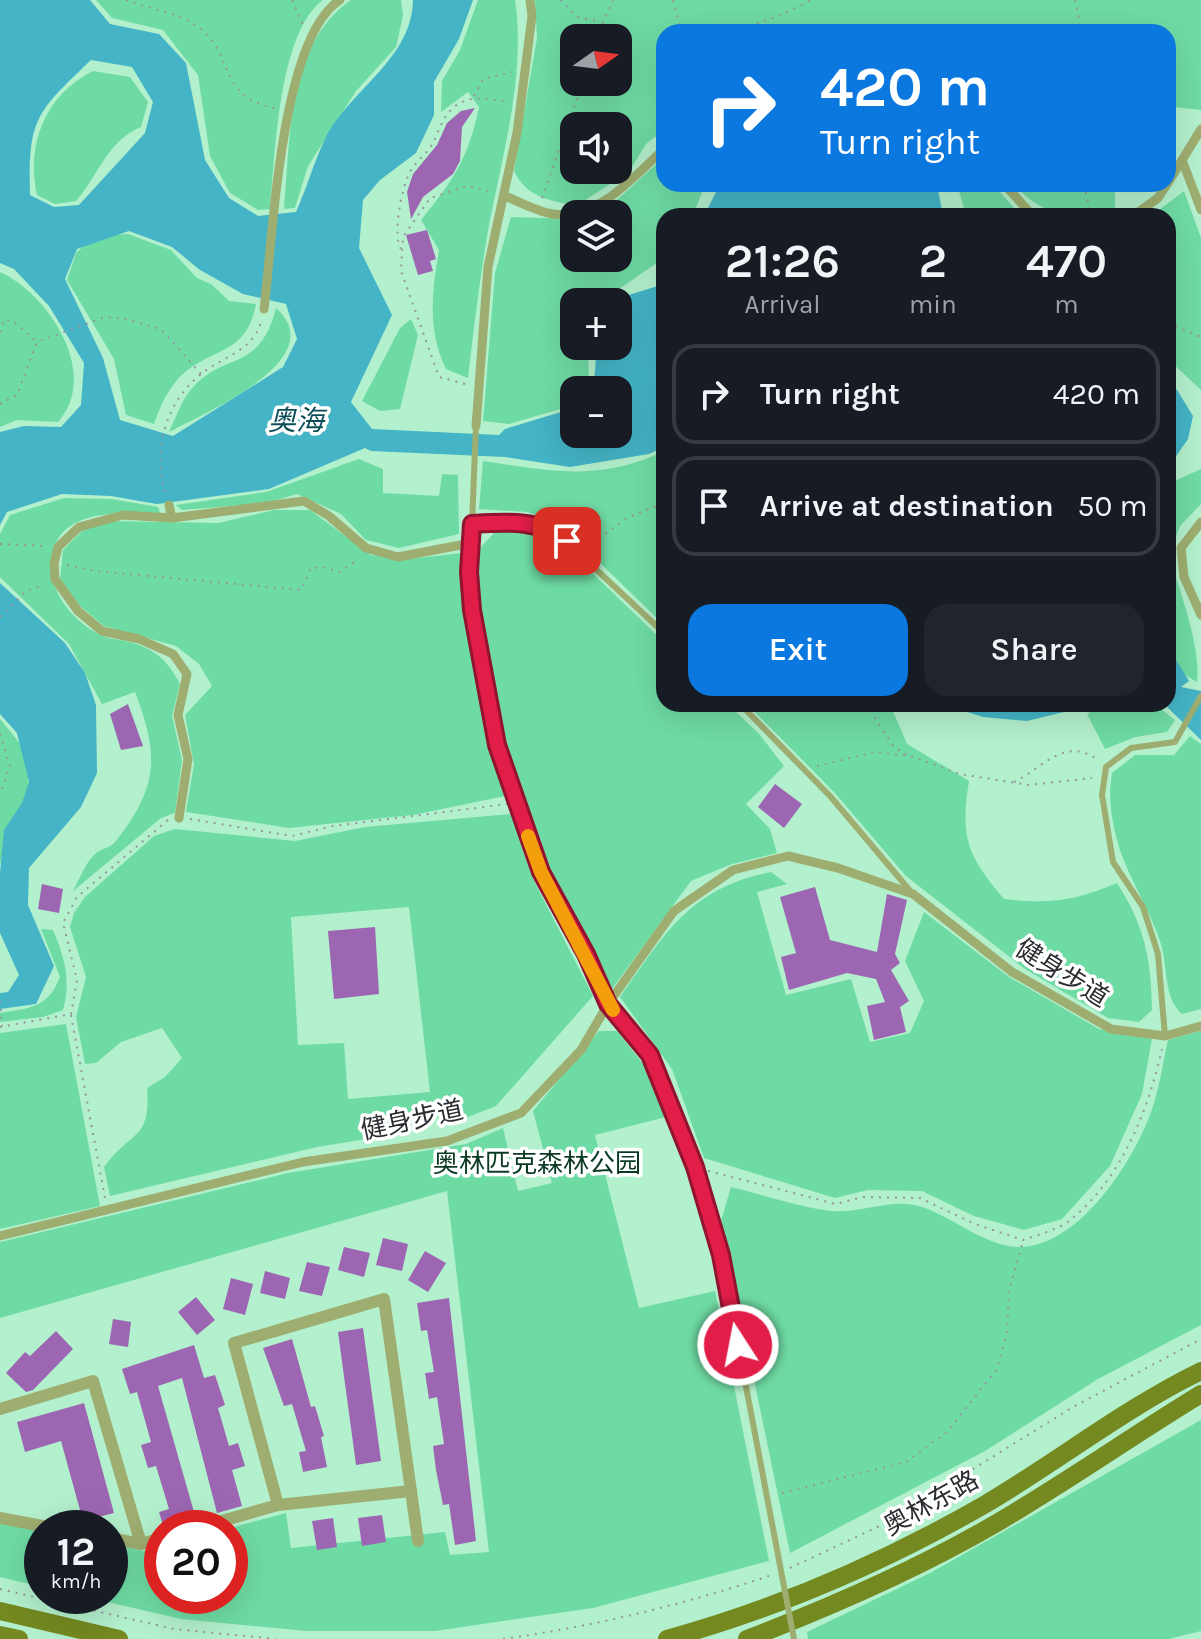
<!DOCTYPE html>
<html lang="en">
<head>
<meta charset="utf-8">
<style>
	body { margin:0; font-family:Karla,"Noto Sans SC",sans-serif; background:#20242c; color:#f1f3f6; height:100vh; display:flex; flex-direction:column; font-size:30px; white-space:nowrap }
	* { box-sizing:border-box; margin:0 }
	p { font-size:26px; color:#9ea1a6 }
	.icon { flex:none; width:44px; height:44px; fill:none; stroke:currentColor; stroke-width:2; stroke-linecap:round; stroke-linejoin:round }
	.map { position:relative; flex:1; overflow:hidden }
	.panel { position:absolute; left:656px; top:208px; width:520px; height:504px; display:flex; flex-direction:column; background:#171b24; border-radius:24px; box-shadow:0 8px 32px #0002 }
	.panel>* { flex:none }
	.hud { position:absolute; left:656px; top:24px; width:520px; height:168px; border-radius:24px; box-shadow:0 8px 32px #0002; background:#0a78df; color:#fff; overflow:hidden }
	.needle { width:52px; rotate:76deg }
	.buttons { position:absolute; left:560px; top:24px; display:grid; gap:16px }
	.buttons a { display:grid; place-items:center; width:72px; height:72px; border-radius:16px; background:#171b24; box-shadow:0 8px 32px #0002; font-size:40px }
	.speed { position:absolute; left:24px; top:1510px; display:flex; gap:16px; font-size:40px; font-weight:700; text-align:center }
	.speed>* { display:grid; place-content:center; width:104px; height:104px; border-radius:50%; background:#171b24; box-shadow:0 8px 32px #0002; line-height:1 }
	.speed small { font-size:20px; font-weight:400 }
	.speed .limit { border:12px solid #d22; background:#fff; color:#111 }
	.pin { position:absolute; display:grid; place-items:center; width:68px; height:68px; color:#fff; margin:-34px; border-radius:16px; box-shadow:0 4px 12px #0006 }
	.me { position:absolute; width:88px; margin:-44px; rotate:349deg; stroke-linejoin:round; filter:drop-shadow(0 0 6px #0008) }
	.turn { display:flex; align-items:center; gap:28px; height:168px; padding:0 32px; font-size:36px }
	.turn .icon { width:104px; height:104px; stroke-width:2.5 }
	.turn b { display:block; font-size:56px; line-height:68px }
	.eta { display:flex; justify-content:space-evenly; align-items:center; height:136px; text-align:center }
	.eta b { font-size:48px; font-weight:600; line-height:56px }
	.action { display:flex; gap:16px; margin-top:auto; padding:16px 32px }
	.action a { flex:1; height:92px; border-radius:24px; background:#0a78df; color:#fff; font-size:32px; font-weight:600; line-height:92px; text-align:center }
	.action a+a { background:#20242c; color:#f1f3f6 }
	ul { padding:0; list-style:none }
	li { display:flex; align-items:center; gap:24px; height:100px; margin:0 16px 12px; padding:0 16px; border:4px solid #363941; border-radius:24px }
	li div { flex:1 }
	li b { display:block; font-size:30px }
	li em { font-style:normal }
	.map>svg:first-child { display:block }
</style>
</head>
<body>
<div class="map">
<svg width="1201" height="1639" viewBox="0 0 1201 1639">
	<rect width="100%" height="100%" fill="#f2f7ff"/>
	<path fill="#b3f0cd" fill-rule="evenodd" d="M0,0H1201V1639H0ZM664,32H1168V184H664ZM574,38H618V82H574ZM574,126H618V170H574ZM574,214H618V258H574ZM664,216H1168V704H664ZM574,302H618V346H574ZM574,390H618V434H574ZM42,1528H110V1596H42ZM162,1528H230V1596H162Z"/>
	<g fill="#6fdba4" fill-rule="evenodd">
		<path d="M96,0H323C278,33 275,157 270,209L258,210L230,193L210,156L198,75L163,30L112,18Z"/>
		<path d="M351,0H401L403,15L396,47L356,91L308,166L295,208L284,209C291,137 286,45 351,0Z"/>
		<path d="M478,0H515C526,73 503,153 489,225C480,276 474,326 468,378L446,369C427,330 432,291 439,250L421,220C453,181 469,157 479,107L468,92L441,112L442,81L460,50Z"/>
		<path d="M535,0H1201V110L1174,107L1168,110V32H926L894,25L893,32H664V130L646,144L629,172L576,206C549,200 526,197 514,171L537,38ZM574,38H618V82H574ZM574,126H618V170H574Z"/>
		<path d="M93,71L130,77L148,102L141,127C108,140 98,176 76,201L55,204L37,195C26,144 45,95 93,71Z"/>
		<polygon points="664,157 664,184 705,184 693,216 664,216 664,258 609,296 606,302 574,302 574,346 588,346 589,384 585,390 574,390 574,405 509,424 483,421 495,273 511,217 574,219 574,258 618,258 618,214 592,214 606,210"/>
		<polygon points="957,184 993,184 1021,216 966,216"/>
		<path d="M1014,184H1115V216C1071,216 1044,219 1014,184Z"/>
		<polygon points="1184,191 1201,238 1201,390 1168,359 1168,216 1151,216"/>
		<path d="M128,234L171,250L197,278L211,284L229,301L256,304C246,358 209,346 178,379C166,393 160,407 154,424L126,415L114,359L67,280L76,253L94,236Z"/>
		<path d="M0,272C49,294 101,375 58,422L17,420L0,427Z"/>
		<path d="M276,308C333,359 206,412 169,432C175,419 181,403 189,392C223,349 259,375 276,308Z"/>
		<polygon points="411,319 418,335 400,409 380,411 362,401 400,328"/>
		<path d="M664,451V625L560,524L527,512L479,509L483,461C549,471 600,482 664,451Z"/>
		<polygon points="359,459 383,469 383,493 439,496 442,474 458,475 459,534 399,548 366,540 341,514 297,494 267,503 182,510 176,505 266,492"/>
		<path d="M1201,469V504L1180,526L1169,555C1180,592 1201,646 1197,682L1175,669L1168,630V484Z"/>
		<path d="M64,498L112,499L158,507L160,513C129,513 67,508 55,546C42,582 67,619 101,635C108,639 118,639 125,641C153,647 167,659 180,684L172,716L182,760L175,813L161,818L73,891C79,880 86,862 95,854C101,848 110,849 116,841C159,786 159,755 135,692L102,704L69,644L0,577V534L10,515Z"/>
		<path d="M274,510H310L371,555L408,559L462,553C468,637 485,715 510,795L413,815L289,828L186,812L194,764L185,715L212,686L199,664L176,646L104,626L80,606L60,580L63,550L83,530L107,521L218,523Z"/>
		<path d="M519,524L552,534L664,642V704H728L759,734L784,766L746,804L770,829L777,853L732,864L691,881L609,993C568,916 527,836 503,752C485,689 477,616 477,551L494,533Z"/>
		<path d="M747,704H890L907,744L969,781C960,838 967,855 1004,899C1050,904 1075,901 1117,883C1145,927 1151,958 1152,1010L1139,1022L1108,1018L1025,969L906,876L834,792Z"/>
		<polygon points="1155,704 1175,720 1167,732 1135,737 1105,749 1087,714 1094,710 1126,711"/>
		<polygon points="0,719 27,752 29,795 10,828 0,864"/>
		<path d="M1190,736L1201,744V1009L1182,1014C1163,997 1168,967 1161,944C1150,909 1126,874 1117,840C1111,816 1108,797 1112,773L1135,755H1174Z"/>
		<path d="M511,814L533,879L593,996L496,1106L450,1124L447,1107L396,1114L397,1134L317,1147L110,1196L104,1167C131,1130 151,1141 147,1088L165,1077L182,1058L162,1028L121,1042L96,1063L85,1064L76,1017L86,977L70,927L74,913L85,897L154,836L175,829L295,841L365,827ZM409,907L430,1092L348,1099L344,1043L298,1045L291,917Z"/>
		<path d="M771,872L787,884L757,892L786,995L851,979L870,1042L910,1033L924,1001L905,961L924,912L1009,977L1099,1029L1152,1039L1142,1094L1110,1166L1062,1219L1024,1230L974,1216L922,1191L868,1190L835,1198L704,1158L672,1069L620,997C665,934 689,888 771,872Z"/>
		<path d="M41,929L53,930C65,959 71,980 63,1010L43,1017L0,1022V1013C30,1008 48,1008 60,977Z"/>
		<polygon points="66,1024 100,1206 0,1229 0,1033"/>
		<polygon points="599,1031 617,1031 647,1069 666,1117 595,1135 639,1308 715,1291 769,1561 593,1608 435,1631 307,1631 181,1619 82,1596 110,1596 110,1544 143,1551 162,1546 162,1596 230,1596 230,1528 286,1513 291,1548 445,1532 450,1555 489,1552 447,1191 0,1318 0,1242 288,1173 466,1144 503,1128 518,1191 552,1183 533,1111"/>
		<path d="M1201,1031V1325L1098,1379L985,1451L790,1553L721,1221L731,1187C764,1195 798,1207 831,1211C861,1214 892,1197 922,1207C953,1217 983,1245 1017,1247C1079,1249 1137,1157 1153,1106C1160,1085 1163,1062 1168,1040Z"/>
		<polygon points="1201,1420 1201,1631 1169,1639 808,1639 807,1632 930,1573"/>
		<polygon points="0,1521 42,1530 42,1587 0,1577"/>
	</g>
	<g fill="#44b4c6" fill-rule="evenodd">
		<path d="M0,0H90L110,24L159,34L186,63L205,160L229,198L258,216L296,212C307,188 314,161 326,137C351,89 412,59 413,0H473L459,39L434,82V115L416,153L380,180L363,200L359,248L392,315L351,402L372,429L499,435L505,429L574,408V434H618V390H590L594,383L597,346H618L616,299L664,284V447L649,454L570,467L505,457L371,451L365,448L269,489L157,504L111,496L62,494L7,512L0,525V432L24,426L61,427L81,405L84,363L49,306L14,269L0,263ZM91,60L132,67L153,102L145,133L79,205L54,207L30,195C28,117 37,112 91,60ZM129,231L172,247L200,270L243,294L286,304L297,339L283,367L173,436L120,420L103,358L65,279L77,249Z"/>
		<polygon points="729,184 937,184 943,216 704,216 716,192"/>
		<polygon points="1168,382 1177,390 1193,416 1188,439 1168,468"/>
		<polygon points="0,583 65,643 85,673 96,705 97,773 81,807 29,868 28,905 54,966 36,1004 0,1009 0,993 8,992 19,975 0,933 0,873 4,830 22,803 29,782 17,733 0,714"/>
		<polygon points="1168,647 1189,681 1181,687 1201,691 1201,740 1164,704 1168,704"/>
		<polygon points="942,704 1097,704 1027,721 983,717"/>
	</g>
	<g fill="#9d66b3">
		<polygon points="475,108 462,127 460,161 453,174 423,197 411,219 407,192 413,174 437,145 447,123 461,111"/>
		<polygon points="427,230 436,259 430,261 433,271 418,275 406,235"/>
		<polygon points="128,704 143,746 121,750 110,714"/>
		<polygon points="775,784 802,804 784,828 758,807"/>
		<polygon points="42,884 63,889 59,913 38,909"/>
		<polygon points="815,887 830,940 877,952 887,894 907,900 895,954 900,963 891,970 909,1001 900,1007 906,1032 874,1040 867,1006 885,1002 876,979 847,973 789,990 781,957 796,953 780,897"/>
		<polygon points="375,927 379,994 334,999 328,931"/>
		<polygon points="383,1238 408,1244 402,1271 376,1265"/>
		<polygon points="344,1247 370,1253 364,1277 338,1270"/>
		<polygon points="425,1251 446,1263 428,1292 408,1280"/>
		<polygon points="307,1262 330,1267 322,1296 299,1291"/>
		<polygon points="265,1271 290,1278 285,1299 260,1293"/>
		<polygon points="231,1278 253,1284 245,1315 223,1309"/>
		<polygon points="196,1297 215,1320 197,1335 178,1312"/>
		<polygon points="449,1298 476,1541 455,1545 449,1504 443,1505 436,1470 433,1446 444,1444 437,1397 429,1399 425,1373 434,1372 427,1330 421,1331 417,1303"/>
		<polygon points="113,1319 131,1322 128,1347 109,1344"/>
		<polygon points="363,1328 381,1461 356,1465 338,1332"/>
		<polygon points="56,1331 73,1349 33,1390 26,1392 6,1373 25,1352 30,1356"/>
		<polygon points="292,1339 311,1407 315,1406 324,1436 321,1437 327,1467 303,1472 299,1452 306,1451 292,1404 284,1406 263,1348"/>
		<polygon points="194,1345 204,1378 215,1375 225,1405 218,1408 229,1446 238,1443 245,1466 232,1470 242,1506 217,1513 182,1378 158,1386 196,1519 175,1528 164,1528 159,1512 169,1509 156,1466 148,1468 141,1445 151,1442 137,1392 130,1394 122,1369"/>
		<polygon points="84,1403 114,1513 83,1521 61,1441 25,1452 17,1422"/>
		<polygon points="382,1515 386,1542 362,1546 358,1518"/>
		<polygon points="333,1518 337,1547 317,1550 312,1521"/>
	</g>
	<g fill="none" stroke-linecap="round" stroke-linejoin="round">
		<g stroke="#94989e" stroke-width="2" stroke-dasharray="2 6" stroke-linecap="butt">
			<path d="M126,0C151,10 180,12 201,29C237,59 215,96 278,109"/>
			<polyline points="292,0 303,25"/>
			<polyline points="560,0 578,17 601,22"/>
			<path d="M673,0L680,26C744,30 753,30 811,0"/>
			<polyline points="1075,0 1082,32"/>
			<polyline points="596,38 613,0"/>
			<polyline points="474,96 483,79 512,72"/>
			<polyline points="1084,184 1091,216"/>
			<polyline points="542,198 583,82"/>
			<path d="M401,249C392,236 402,186 410,172C416,161 427,154 433,143C440,128 444,112 460,103C476,94 491,101 508,101"/>
			<polyline points="1168,323 1201,337"/>
			<polyline points="0,332 4,320 13,321 37,342"/>
			<polyline points="465,384 439,377 401,271 403,237 430,198 467,186 492,192"/>
			<polyline points="0,404 17,395 37,342 105,317 126,319 161,329 201,374"/>
			<path d="M165,492C153,450 165,403 201,374C222,357 253,351 261,322"/>
			<polyline points="0,544 47,546"/>
			<polyline points="586,548 627,518 664,503"/>
			<polyline points="67,565 95,571 301,590 311,568 323,567 339,572 359,559"/>
			<polyline points="0,617 26,591 43,585"/>
			<polyline points="866,704 893,746 909,756"/>
			<polyline points="0,734 10,766 0,795"/>
			<polyline points="817,766 875,752 910,756 960,774 1029,785 1092,778"/>
			<path d="M1014,782C1044,767 1066,735 1099,761"/>
			<polyline points="190,819 292,836 333,826 507,804"/>
			<polyline points="0,1001 2,1026"/>
			<polyline points="71,1015 105,1198"/>
			<polyline points="0,1027 71,1014 77,980 63,923 77,897 168,820"/>
			<path d="M708,1171L836,1204L863,1197L920,1198L975,1224L1023,1240C1037,1235 1057,1230 1069,1221C1121,1180 1148,1111 1162,1049"/>
			<polyline points="782,1493 906,1462 947,1432 997,1369 1007,1332 1009,1291 1023,1241"/>
			<polyline points="790,1568 886,1523 1073,1407 1201,1339"/>
			<polyline points="0,1589 174,1629 276,1639"/>
			<path d="M503,1639C595,1626 682,1605 769,1576"/>
		</g>
		<g stroke="#9eae70" stroke-width="6">
			<polyline points="476,426 472,524 519,522 555,531 664,633"/>
			<polyline points="472,524 469,572 472,610 497,745 541,872 586,954 608,1004 650,1055 695,1167 721,1255"/>
			<polyline points="740,704 830,796 912,893"/>
			<polyline points="1165,1036 1158,954 1143,907 1113,862 1102,795 1106,767 1131,748 1175,742 1201,696"/>
		</g>
		<g stroke="#9eae70" stroke-width="9">
			<polyline points="1182,160 1201,210"/>
			<polyline points="1168,183 1201,129"/>
			<polyline points="1004,184 1033,216"/>
			<path d="M505,196C520,202 537,212 553,214C599,220 634,176 664,149"/>
			<polyline points="1133,216 1158,198 1167,184"/>
			<path d="M264,309C273,239 280,38 340,0"/>
			<polyline points="476,426 488,267 517,133 532,16 530,0"/>
			<polyline points="169,505 172,518"/>
			<polyline points="1201,522 1181,548 1184,577 1201,615"/>
			<polyline points="179,818 188,759 178,715 187,674 173,654 139,639 102,631 78,611 55,579 54,564 58,547 79,527 123,515 172,518 304,501 329,516 366,548 398,557 471,543"/>
			<polyline points="0,1236 303,1162 447,1141 521,1113 581,1050 608,1004 674,911 733,870 788,856 838,868 913,894 1012,972 1111,1029 1165,1036 1201,1026"/>
		</g>
		<g stroke="#9eae70" stroke-width="12">
			<polyline points="0,1409 93,1381 141,1544 162,1538"/>
			<polyline points="278,1505 411,1491"/>
			<polyline points="0,1518 53,1528"/>
			<polyline points="197,1528 278,1505 234,1343 384,1299 418,1541"/>
			<polyline points="110,1538 141,1544"/>
		</g>
		<g stroke="#748920" stroke-width="18">
			<polyline points="0,1611 119,1639"/>
			<polyline points="0,1635 19,1639"/>
			<path d="M667,1639C779,1608 883,1563 984,1505C1057,1462 1125,1408 1201,1371"/>
			<path d="M747,1639C833,1606 916,1570 995,1524C1065,1483 1132,1436 1201,1394"/>
		</g>
		<polyline stroke="#9eae70" stroke-width="6" points="721,1255 794,1639"/>
	</g>
	<g fill="none" stroke-linecap="round" stroke-linejoin="round">
		<g stroke="#92132f" stroke-width="20">
			<path id="route" d="M567,541C540,519 506,522 472,524L469,572L472,610L497,745L541,872L586,954L608,1004L650,1055L695,1167L721,1255L738,1345"/>
		</g>
		<use href="#route" stroke="#e11d48" stroke-width="14"/>
		<polyline stroke="#f59e0b" stroke-width="14" points="528,836 541,872 613,1010"/>
	</g>
	<g text-anchor="middle" dominant-baseline="central" stroke-width="7" stroke-linejoin="round" paint-order="stroke">
		<g font-size="26" fill="#2b2d31" stroke="#fff">
			<text transform="translate(1062 973) rotate(32)">健身步道</text>
			<text transform="translate(412 1120) rotate(-12)">健身步道</text>
			<text transform="translate(931 1503) rotate(-29)">奥林东路</text>
		</g>
		<g font-size="26" fill="#0a3a24" stroke="#fff">
			<text x="537" y="1163">奥林匹克森林公园</text>
		</g>
		<g font-size="28" font-style="italic" fill="#0b4e58" stroke="#fff">
			<text x="296" y="420">奥海</text>
		</g>
	</g>
</svg>
<div class="buttons">
<a><svg class="needle" viewBox="-14 -14 28 28"><path d="M0-13l5 13h-10z" fill="#e53935"/><path d="M0 13l5-13h-10z" fill="#9ea1a6"/></svg></a>
<a><svg class="icon" aria-label="sound" viewBox="0 0 24 24"><path d="M4 9h4l5-4v14l-5-4H4zM17 9q2 3 0 6"/></svg></a>
<a><svg class="icon" aria-label="layers" viewBox="0 0 24 24"><path d="M12 4l9 5-9 5-9-5zM3 14l9 5 9-5"/></svg></a>
<a>+</a>
<a>−</a>
</div>
<div class="speed"><div>12<small>km/h</small></div><div class="limit">20</div></div>
<div class="pin" style="left:567px;top:541px;background:#d93025"><svg class="icon" aria-label="arrive" viewBox="0 0 24 24"><path d="M6 21V4h12l-3 4 3 4H6"/></svg></div>
<svg class="me" style="left:738px;top:1345px" viewBox="-20 -20 40 40"><circle r="17" fill="#e11d48" stroke="#fff" stroke-width="3"/><path d="M0-11L8 9 0 5-8 9z" fill="#fff"/></svg>
<div class="hud">
<div class="turn"><svg class="icon" aria-label="right" viewBox="0 0 24 24"><path d="M7 20v-9h11M14 6l5 5-5 5"/></svg><div><b>420 m</b>Turn right</div></div>
</div>
<section class="panel">
<div class="eta">
<div><b>21:26</b><p>Arrival</p></div>
<div><b>2</b><p>min</p></div>
<div><b>470</b><p>m</p></div>
</div>
<ul>
<li><svg class="icon" aria-label="right" viewBox="0 0 24 24"><path d="M7 20v-9h11M14 6l5 5-5 5"/></svg><div><b>Turn right</b></div><em>420 m</em></li>
<li><svg class="icon" aria-label="arrive" viewBox="0 0 24 24"><path d="M6 21V4h12l-3 4 3 4H6"/></svg><div><b>Arrive at destination</b></div><em>50 m</em></li>
</ul>
<div class="action"><a>Exit</a><a>Share</a></div>
</section>
</div>
</body>
</html>
